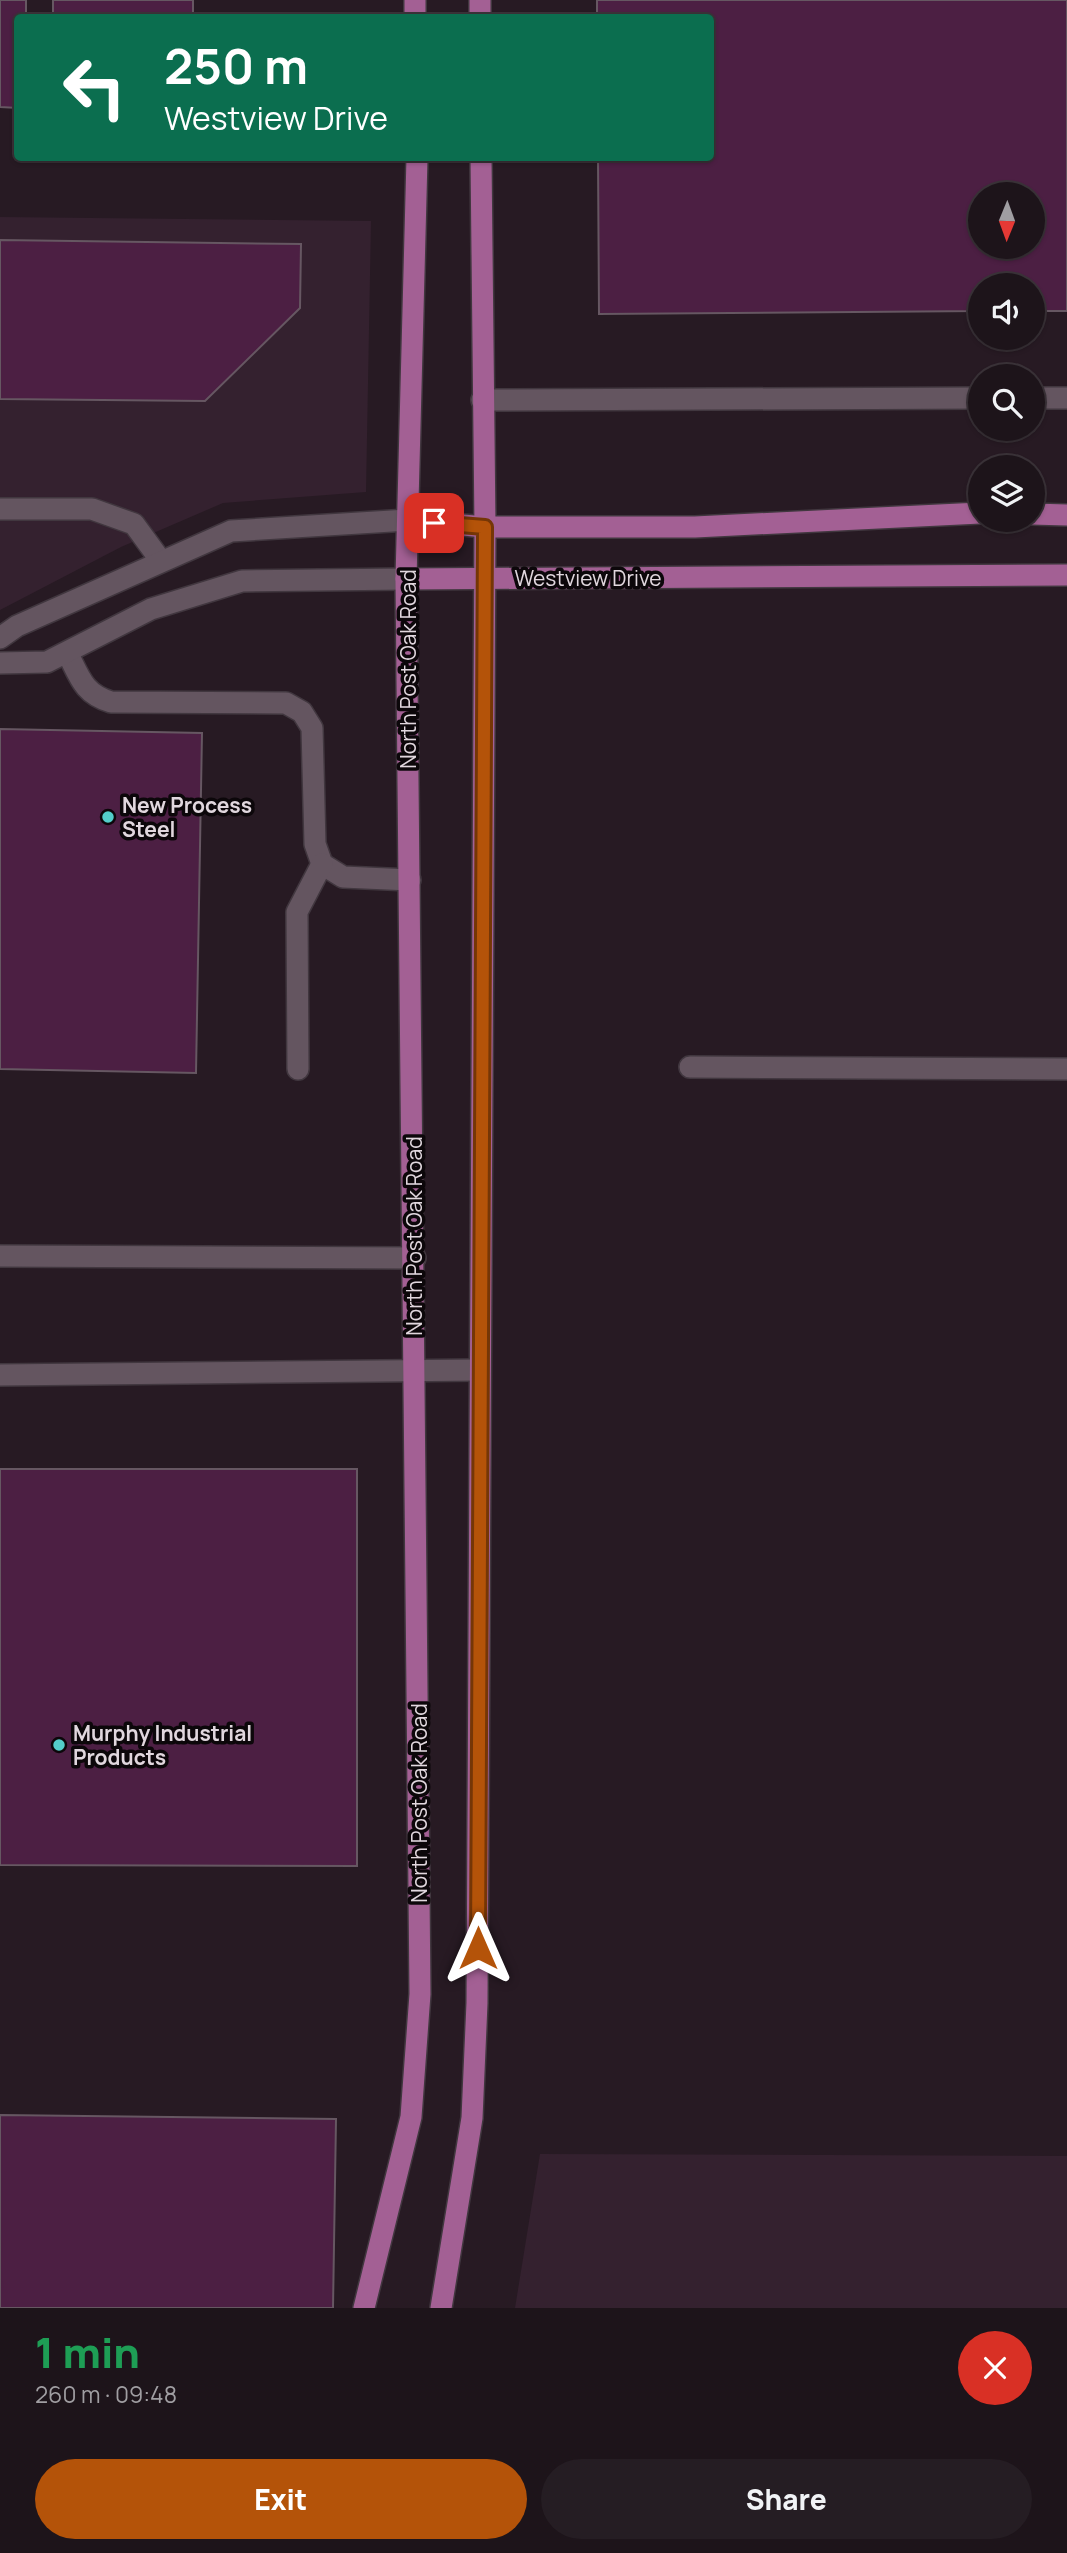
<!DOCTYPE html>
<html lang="en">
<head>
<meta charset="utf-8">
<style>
	body { margin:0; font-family:Manrope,sans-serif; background:#251d23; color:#f1f3f6; height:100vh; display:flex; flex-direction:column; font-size:26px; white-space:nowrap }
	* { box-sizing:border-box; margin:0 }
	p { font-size:23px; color:#a09ea2 }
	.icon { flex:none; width:38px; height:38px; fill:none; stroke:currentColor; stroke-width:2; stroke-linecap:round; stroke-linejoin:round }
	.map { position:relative; height:2308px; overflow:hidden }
	.sheet { display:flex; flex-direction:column; background:#1d141a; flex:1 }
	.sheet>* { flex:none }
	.hud { position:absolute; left:14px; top:14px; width:700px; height:147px; border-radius:7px; box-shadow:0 2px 5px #0004,0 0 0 2px #3b3339; background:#0b6e4f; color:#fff; overflow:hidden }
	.needle { width:46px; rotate:181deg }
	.tools { position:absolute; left:968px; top:182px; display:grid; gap:14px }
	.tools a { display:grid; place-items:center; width:77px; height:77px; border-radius:50%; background:#1d141a; box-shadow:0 2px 5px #0004,0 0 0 2px #3b3339; font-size:35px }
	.pin { position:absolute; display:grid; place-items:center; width:60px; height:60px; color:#fff; margin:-30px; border-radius:14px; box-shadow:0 4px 10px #0006 }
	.me { position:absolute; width:77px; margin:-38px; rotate:0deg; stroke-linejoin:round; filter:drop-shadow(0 0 5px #0008) }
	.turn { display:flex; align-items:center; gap:24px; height:147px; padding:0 35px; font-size:32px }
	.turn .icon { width:91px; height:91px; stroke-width:2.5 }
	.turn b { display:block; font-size:49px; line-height:60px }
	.round { display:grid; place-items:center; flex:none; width:74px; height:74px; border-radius:37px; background:#251d23 }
	.headline { display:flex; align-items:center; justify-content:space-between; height:119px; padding:0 35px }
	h1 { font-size:42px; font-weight:800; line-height:52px; color:#1e9e55 }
	.cta { display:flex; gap:14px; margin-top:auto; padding:14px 35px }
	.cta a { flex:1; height:80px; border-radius:42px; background:#b45309; color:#fff; font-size:28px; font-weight:800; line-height:80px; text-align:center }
	.cta a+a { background:#251d23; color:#f1f3f6 }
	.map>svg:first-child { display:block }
</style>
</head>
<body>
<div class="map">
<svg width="1067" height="2308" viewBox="0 0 1067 2308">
	<rect width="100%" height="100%" fill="#271a23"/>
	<g fill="#34212f">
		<polygon points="0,217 371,221 366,492 223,503 121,547 0,610"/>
		<polygon points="540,2154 1067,2156 1067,2308 515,2308"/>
	</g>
	<g fill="#4c1f43" stroke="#665762" stroke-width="2" fill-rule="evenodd">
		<polygon points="0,0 26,0 26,18 18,18 18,108 0,107"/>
		<rect x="53" y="0" width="140" height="18"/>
		<path d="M597,0H1067V311H1032V285H980V311L599,314L598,158H710V18H597ZM980,194H1032V247H980Z"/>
		<polygon points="0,240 301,244 300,308 205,401 0,399"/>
		<polygon points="0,729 202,733 196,1073 0,1069"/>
		<polygon points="0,1469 357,1469 357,1866 0,1865"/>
		<polygon points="0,2115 336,2119 333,2308 0,2308"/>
	</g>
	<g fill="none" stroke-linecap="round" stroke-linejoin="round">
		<g stroke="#41373f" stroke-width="24">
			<g id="minor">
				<polyline points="1032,398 1067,398"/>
				<polyline points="482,400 980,398"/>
				<polyline points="0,509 92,509 134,524 161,561"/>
				<polyline points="0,638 17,626 231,531 408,520"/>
				<path d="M68,654C80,678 84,694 111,702L286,703L302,712L312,728L315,844L322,864L343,877L410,880"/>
				<polyline points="0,663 47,662 151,609 242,581 406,579"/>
				<polyline points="690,1067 1067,1069"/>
				<polyline points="298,1069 297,912 322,864"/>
				<polyline points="0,1256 415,1258"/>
				<polyline points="0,1375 480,1370"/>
			</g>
		</g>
		<g stroke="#41373f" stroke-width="24">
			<g id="major">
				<polyline points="415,0 415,18"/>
				<polyline points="480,0 480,18"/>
				<polyline points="1032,514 1067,515"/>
				<polyline points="408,520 485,527 695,527 980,513"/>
				<polyline points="406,579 1067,575"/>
				<polyline points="364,2308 411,2117 420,1994 406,579 417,158"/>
				<polyline points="441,2308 472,2118 477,2003 485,527 481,158"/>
			</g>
		</g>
		<use href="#minor" stroke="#645560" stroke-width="21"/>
		<use href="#major" stroke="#a36094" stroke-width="21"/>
	</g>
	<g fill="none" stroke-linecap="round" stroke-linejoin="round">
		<g stroke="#753606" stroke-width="18">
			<polyline id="route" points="434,523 485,527 478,1948"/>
		</g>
		<use href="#route" stroke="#b45309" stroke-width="12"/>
	</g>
	<g fill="#53cdca" stroke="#0c070a" stroke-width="2.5">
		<circle cx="108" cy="817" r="7"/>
		<circle cx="59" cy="1745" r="7"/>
	</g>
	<g text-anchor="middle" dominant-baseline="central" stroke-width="7" stroke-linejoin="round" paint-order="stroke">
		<g font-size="21" fill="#e1d7de" stroke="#0c070a">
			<text x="588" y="578">Westview Drive</text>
			<text transform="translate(408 669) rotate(-90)">North Post Oak Road</text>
			<text transform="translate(414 1236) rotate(-90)">North Post Oak Road</text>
			<text transform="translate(419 1803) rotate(-90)">North Post Oak Road</text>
		</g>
		<g font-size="21" font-weight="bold" fill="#e1d7de" stroke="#0c070a" text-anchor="start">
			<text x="122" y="805">New Process<tspan x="122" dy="24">Steel</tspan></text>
			<text x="73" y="1733">Murphy Industrial<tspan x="73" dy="24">Products</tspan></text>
		</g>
	</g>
</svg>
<div class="tools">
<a><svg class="needle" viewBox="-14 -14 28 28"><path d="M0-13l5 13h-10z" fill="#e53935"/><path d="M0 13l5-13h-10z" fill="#a09ea2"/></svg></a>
<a><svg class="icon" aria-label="sound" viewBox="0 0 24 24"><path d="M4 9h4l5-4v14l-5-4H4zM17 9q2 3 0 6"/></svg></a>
<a><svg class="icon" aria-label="search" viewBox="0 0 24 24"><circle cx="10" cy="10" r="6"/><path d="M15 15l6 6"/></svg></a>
<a><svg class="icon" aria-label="layers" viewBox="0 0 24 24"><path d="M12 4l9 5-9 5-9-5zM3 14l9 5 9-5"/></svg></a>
</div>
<div class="pin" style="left:434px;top:523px;background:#d93025"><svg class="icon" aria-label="arrive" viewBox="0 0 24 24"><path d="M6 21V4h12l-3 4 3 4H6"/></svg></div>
<svg class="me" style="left:478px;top:1948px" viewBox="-20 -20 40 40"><path d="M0-17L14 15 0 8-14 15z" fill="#b45309" stroke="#fff" stroke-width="4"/></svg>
<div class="hud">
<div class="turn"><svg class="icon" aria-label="left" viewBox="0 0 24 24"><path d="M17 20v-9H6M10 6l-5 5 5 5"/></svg><div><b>250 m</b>Westview Drive</div></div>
</div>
</div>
<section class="sheet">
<div class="headline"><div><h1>1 min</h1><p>260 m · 09:48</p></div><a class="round" style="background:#d93025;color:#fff"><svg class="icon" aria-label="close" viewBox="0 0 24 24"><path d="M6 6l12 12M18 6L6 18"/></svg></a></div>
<div class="cta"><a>Exit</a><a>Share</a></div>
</section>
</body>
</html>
